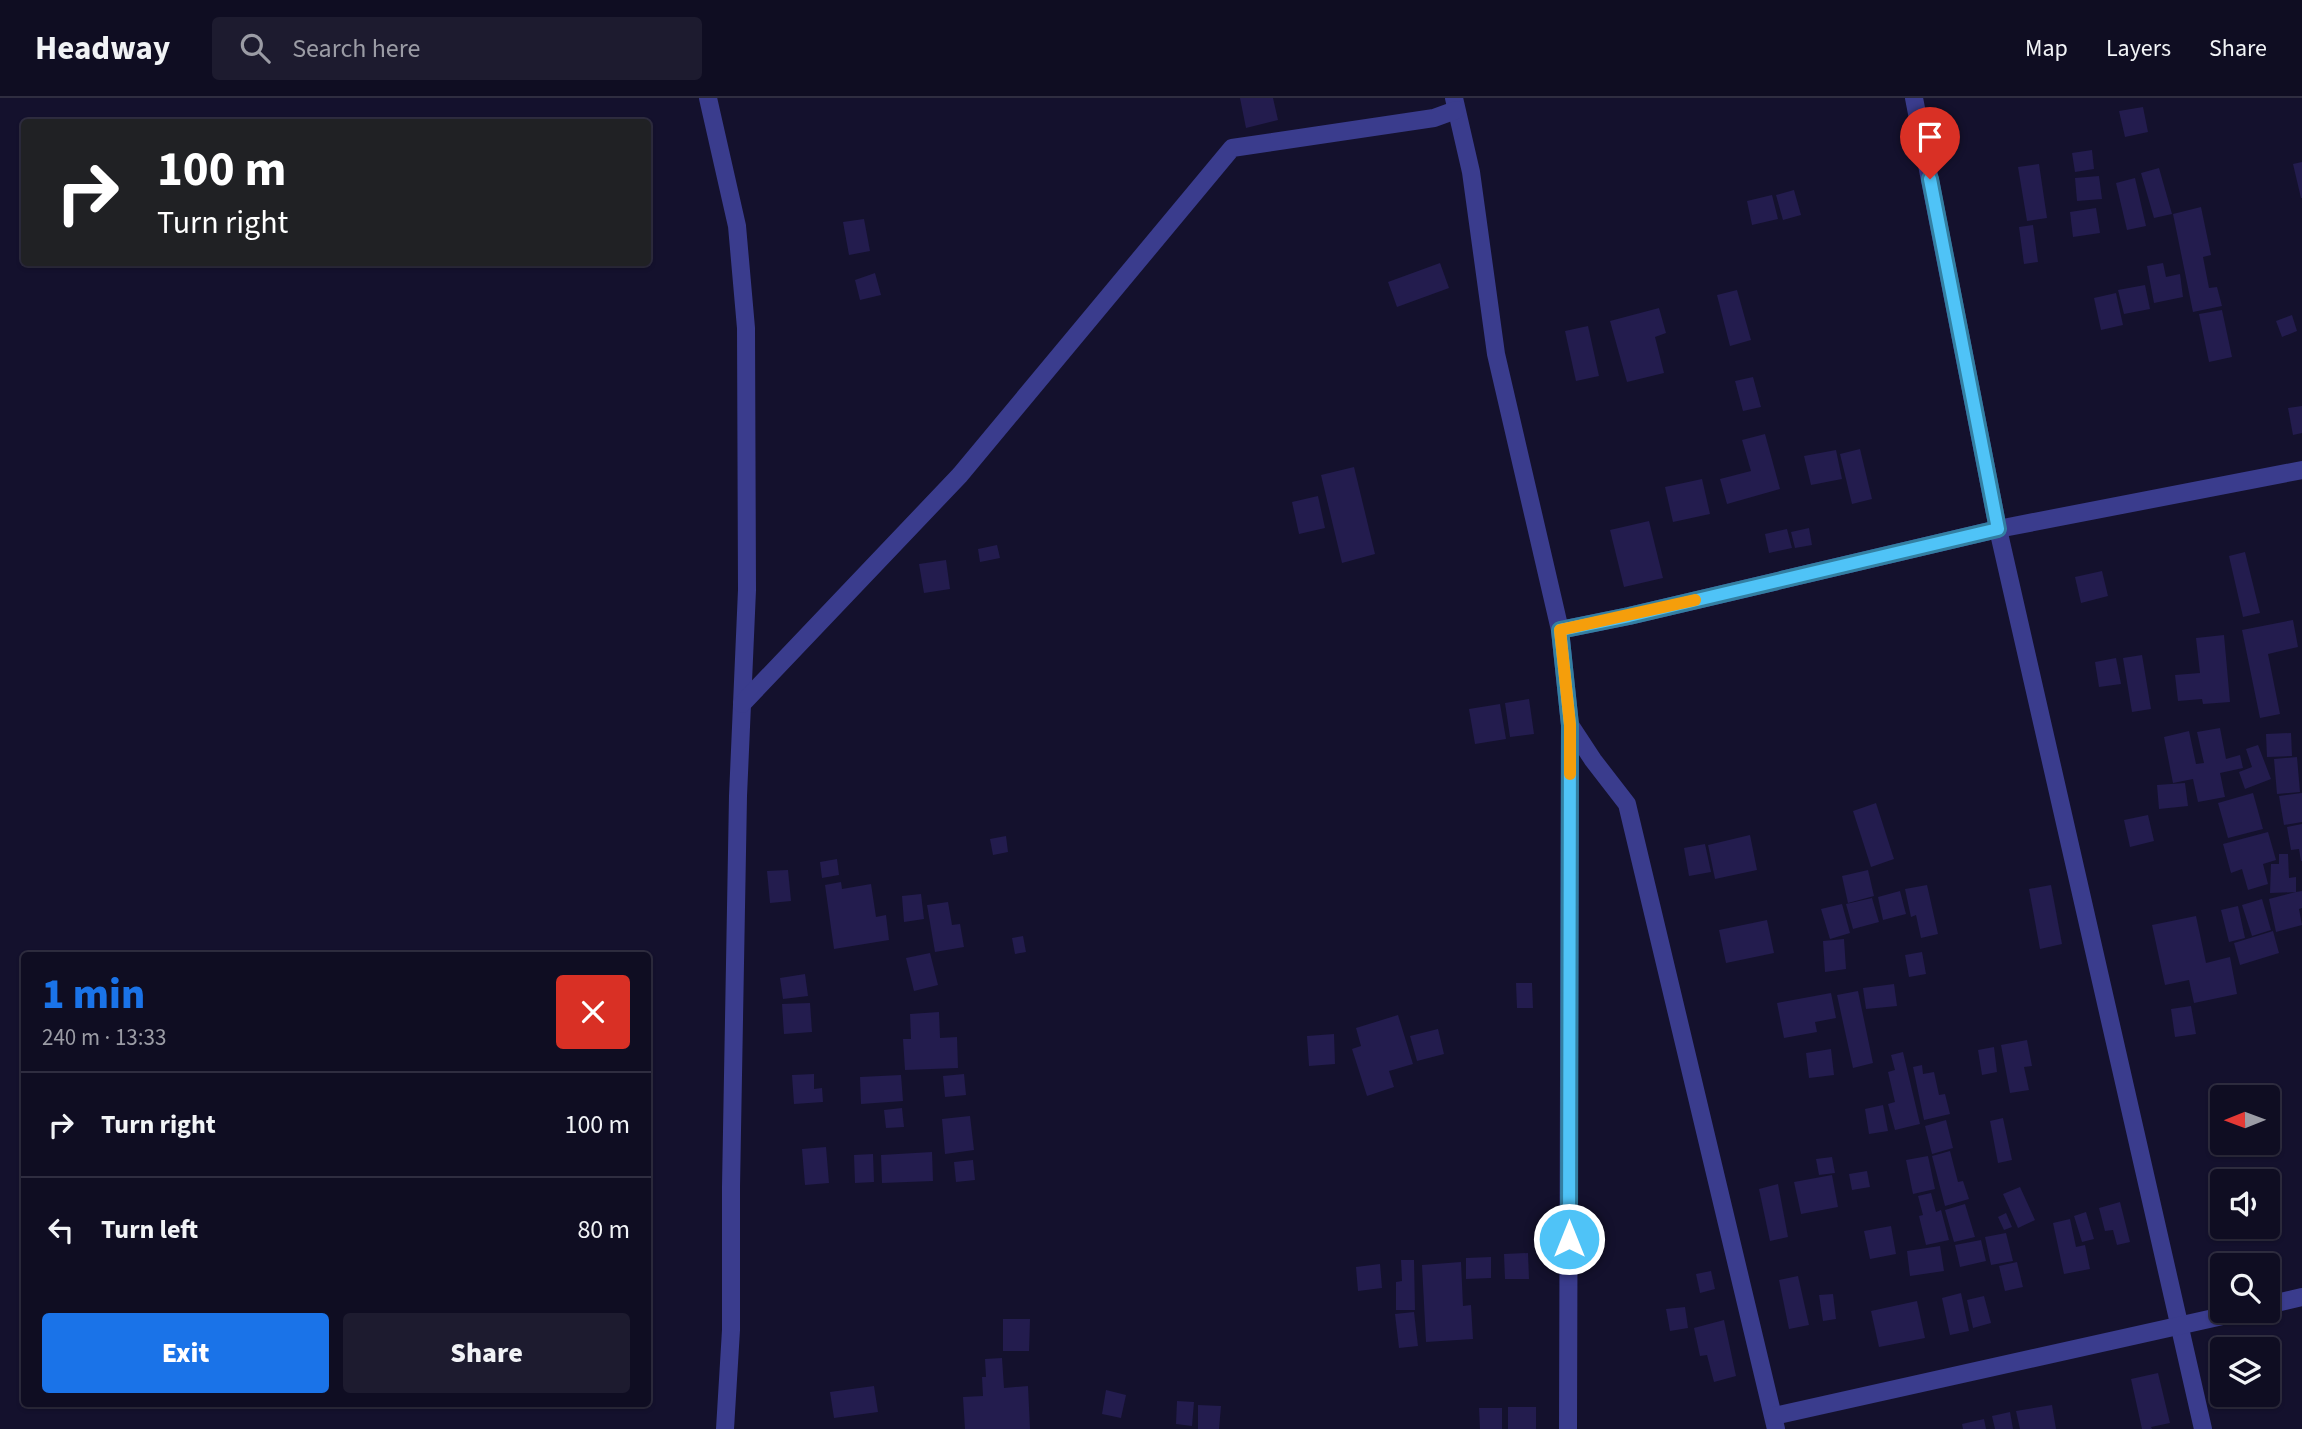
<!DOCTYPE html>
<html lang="en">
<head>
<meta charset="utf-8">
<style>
	body { margin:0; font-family:"Source Sans 3",sans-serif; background:#1d1b2f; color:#f1f3f6; height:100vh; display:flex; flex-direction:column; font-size:26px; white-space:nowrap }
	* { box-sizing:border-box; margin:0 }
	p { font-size:23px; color:#9b9ca5 }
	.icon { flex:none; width:38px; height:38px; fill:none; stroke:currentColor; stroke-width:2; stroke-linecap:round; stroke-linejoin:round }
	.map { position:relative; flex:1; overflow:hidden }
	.side { position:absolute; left:21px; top:854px; width:630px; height:455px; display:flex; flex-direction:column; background:#0f0d22; border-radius:7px; box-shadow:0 2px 5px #0004,0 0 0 2px #2f2d40 }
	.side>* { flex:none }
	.hud { position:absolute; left:21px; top:21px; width:630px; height:147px; border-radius:7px; box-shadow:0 2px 5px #0004,0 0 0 2px #2f2d40; background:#202124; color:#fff; overflow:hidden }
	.needle { width:46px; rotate:269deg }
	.controls { position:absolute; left:2210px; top:987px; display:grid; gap:14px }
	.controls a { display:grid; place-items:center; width:70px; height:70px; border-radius:7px; background:#0f0d22; box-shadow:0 2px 5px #0004,0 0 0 2px #2f2d40; font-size:35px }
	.pin { position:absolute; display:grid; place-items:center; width:60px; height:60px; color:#fff; margin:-72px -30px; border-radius:50% 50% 50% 0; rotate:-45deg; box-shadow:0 0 7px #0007 }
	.pin .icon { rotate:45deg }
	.me { position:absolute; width:77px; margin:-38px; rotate:0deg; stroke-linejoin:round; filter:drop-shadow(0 0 5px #0008) }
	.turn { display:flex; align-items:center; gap:24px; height:147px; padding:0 21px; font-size:32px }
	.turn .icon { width:91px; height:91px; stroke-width:2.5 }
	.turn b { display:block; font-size:49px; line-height:60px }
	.round { display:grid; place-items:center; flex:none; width:74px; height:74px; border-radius:7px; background:#1d1b2f }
	.summary { display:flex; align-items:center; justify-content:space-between; height:119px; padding:0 21px }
	h1 { font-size:42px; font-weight:800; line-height:52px; color:#1a73e8 }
	.action { display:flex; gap:14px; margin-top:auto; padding:14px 21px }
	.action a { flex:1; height:80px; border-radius:7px; background:#1a73e8; color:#fff; font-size:28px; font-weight:800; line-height:80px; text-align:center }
	.action a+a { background:#1d1b2f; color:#f1f3f6 }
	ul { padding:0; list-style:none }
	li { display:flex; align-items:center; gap:21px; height:105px; padding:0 21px; border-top:2px solid #2f2d40 }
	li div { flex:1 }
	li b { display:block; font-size:26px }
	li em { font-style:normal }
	header { display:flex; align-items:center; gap:42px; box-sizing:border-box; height:98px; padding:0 35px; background:#0f0d22; border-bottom:2px solid #2f2d40 }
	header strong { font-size:33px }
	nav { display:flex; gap:38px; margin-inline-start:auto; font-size:24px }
	.search { width:490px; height:63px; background:#1d1b2f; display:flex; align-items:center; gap:18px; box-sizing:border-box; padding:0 24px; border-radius:7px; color:#9b9ca5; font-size:26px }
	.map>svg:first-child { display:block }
</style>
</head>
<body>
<header>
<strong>Headway</strong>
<div class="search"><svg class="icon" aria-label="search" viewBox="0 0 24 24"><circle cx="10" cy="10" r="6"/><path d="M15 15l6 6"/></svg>Search here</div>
<nav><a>Map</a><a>Layers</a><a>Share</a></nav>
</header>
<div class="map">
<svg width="2302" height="1331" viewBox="0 0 2302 1331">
	<rect width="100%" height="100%" fill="#14112d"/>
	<g fill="#231c4e">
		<polygon points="1240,0 1273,0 1278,22 1246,30"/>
		<polygon points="2143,9 2148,34 2125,39 2119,13"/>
		<polygon points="2092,52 2094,71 2075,74 2072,55"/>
		<polygon points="2302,64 2302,100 2301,100 2293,66"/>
		<polygon points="2039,66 2047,120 2027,123 2018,69"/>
		<polygon points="2159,70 2172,116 2154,120 2141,75"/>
		<polygon points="2099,78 2102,101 2077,103 2075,80"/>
		<polygon points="2135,80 2146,128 2127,132 2116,85"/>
		<polygon points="1794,92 1801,117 1783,122 1776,97"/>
		<polygon points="1772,97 1778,121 1752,127 1747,103"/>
		<polygon points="2201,109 2211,157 2203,159 2209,190 2217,189 2222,208 2193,214 2173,116"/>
		<polygon points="2096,110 2100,135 2073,139 2070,114"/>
		<polygon points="864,121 870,153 849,157 843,124"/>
		<polygon points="2033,127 2038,164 2024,166 2019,129"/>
		<polygon points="1440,165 1449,190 1397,209 1388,184"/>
		<polygon points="2163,165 2166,179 2180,176 2183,199 2154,205 2147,168"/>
		<polygon points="875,175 881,197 860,202 855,182"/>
		<polygon points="2145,187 2150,211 2124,216 2118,192"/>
		<polygon points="1737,192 1751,242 1730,248 1717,197"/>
		<polygon points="2116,195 2123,227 2101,232 2094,200"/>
		<polygon points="1659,210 1666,235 1655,239 1664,275 1627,284 1610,223"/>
		<polygon points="2222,212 2232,259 2209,264 2199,216"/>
		<polygon points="2292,217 2297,233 2282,239 2276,223"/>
		<polygon points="1588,228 1599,278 1576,283 1565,233"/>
		<polygon points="1753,279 1761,309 1743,313 1735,283"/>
		<polygon points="2302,308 2302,335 2293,337 2288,310"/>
		<polygon points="1765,336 1780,391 1727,406 1720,381 1751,373 1742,342"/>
		<polygon points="1860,351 1872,401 1852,406 1840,356"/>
		<polygon points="1836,352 1842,381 1811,387 1804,358"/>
		<polygon points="1354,369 1375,456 1342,465 1321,377"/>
		<polygon points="1702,381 1710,416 1673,424 1665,389"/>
		<polygon points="1318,398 1325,430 1299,436 1292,404"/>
		<polygon points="1649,423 1663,480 1624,489 1610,432"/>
		<polygon points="1809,430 1812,447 1795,450 1791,434"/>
		<polygon points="1787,431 1792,450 1769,455 1765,436"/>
		<polygon points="997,447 1000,460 980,464 978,451"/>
		<polygon points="2245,454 2260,515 2243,519 2229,458"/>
		<polygon points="946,462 950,491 924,495 919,466"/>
		<polygon points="2102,473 2108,498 2081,505 2075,479"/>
		<polygon points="2293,522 2298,549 2268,556 2280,616 2260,620 2242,532"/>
		<polygon points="2224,537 2230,604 2203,606 2202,601 2178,603 2175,577 2200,575 2196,540"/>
		<polygon points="2142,557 2151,611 2132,614 2123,560"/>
		<polygon points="2116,560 2121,586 2099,589 2095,564"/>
		<polygon points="1529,601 1534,636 1510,639 1505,605"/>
		<polygon points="1500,606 1506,641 1475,646 1469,611"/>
		<polygon points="2220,630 2226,661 2240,657 2243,670 2220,675 2225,699 2198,704 2193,681 2173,685 2164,639 2189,633 2196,666 2204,665 2197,634"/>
		<polygon points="2291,635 2292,658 2267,659 2266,636"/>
		<polygon points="2258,647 2271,681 2245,691 2239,674 2252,669 2246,651"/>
		<polygon points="2297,659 2300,694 2277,696 2274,661"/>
		<polygon points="2185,685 2188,708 2159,711 2157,687"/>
		<polygon points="2253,695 2263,731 2228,740 2218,705"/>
		<polygon points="2302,695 2302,724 2284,727 2279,698"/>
		<polygon points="1876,705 1894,761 1871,769 1853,713"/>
		<polygon points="2148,717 2154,743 2130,749 2124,722"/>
		<polygon points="2302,726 2302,763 2301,763 2299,751 2291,752 2287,729"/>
		<polygon points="2268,734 2276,762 2263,766 2268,786 2248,792 2242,771 2231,775 2223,746"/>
		<polygon points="1750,737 1757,772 1715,781 1708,747"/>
		<polygon points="1006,738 1008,754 993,757 990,741"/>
		<polygon points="1705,746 1711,774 1689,778 1684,750"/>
		<polygon points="2279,756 2288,756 2289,780 2296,779 2296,794 2302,793 2302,810 2299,811 2302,827 2276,834 2269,801 2296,794 2270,795 2271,766 2279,766"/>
		<polygon points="837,761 839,777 822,780 820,764"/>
		<polygon points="788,772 791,803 770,805 767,773"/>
		<polygon points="1868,772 1874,798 1848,805 1842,778"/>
		<polygon points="841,784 842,791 871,786 876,819 886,817 889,842 834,851 825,787"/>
		<polygon points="1927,787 1938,836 1921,840 1916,817 1911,819 1905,791"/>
		<polygon points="2051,787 2062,846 2040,851 2029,791"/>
		<polygon points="1900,793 1906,816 1883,822 1878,799"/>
		<polygon points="921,796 924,821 904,824 902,798"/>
		<polygon points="1872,800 1879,824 1853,831 1846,806"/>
		<polygon points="2262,801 2271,832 2252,838 2242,807"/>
		<polygon points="948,804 952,827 960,826 964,849 935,854 927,807"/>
		<polygon points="1842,806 1850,835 1830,841 1821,811"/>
		<polygon points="2238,808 2245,840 2229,844 2221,812"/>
		<polygon points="2196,818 2206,865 2230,859 2237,896 2194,905 2189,882 2165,887 2152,827"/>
		<polygon points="1767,822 1774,855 1726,865 1719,832"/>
		<polygon points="2273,833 2279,855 2240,867 2234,845"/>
		<polygon points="1023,838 1026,854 1015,856 1012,840"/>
		<polygon points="1844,841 1846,871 1825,874 1823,843"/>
		<polygon points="1922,854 1926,876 1909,879 1905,857"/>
		<polygon points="930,855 938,887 914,893 906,860"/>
		<polygon points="805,876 808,898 783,901 780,880"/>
		<polygon points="1516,885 1532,885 1533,910 1517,910"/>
		<polygon points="1894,886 1897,908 1866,911 1863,890"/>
		<polygon points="1858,893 1873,965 1853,970 1837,897"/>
		<polygon points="1831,895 1836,920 1815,924 1817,934 1784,940 1777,905"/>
		<polygon points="810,905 812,934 784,936 782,906"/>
		<polygon points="2191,908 2196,936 2175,939 2171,911"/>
		<polygon points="939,914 940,940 957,939 958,970 905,972 903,941 911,941 910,916"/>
		<polygon points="1398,917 1413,966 1389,973 1394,989 1367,998 1352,951 1361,948 1356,930"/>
		<polygon points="1438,931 1444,956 1417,963 1410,938"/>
		<polygon points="1334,936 1335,966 1309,968 1307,938"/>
		<polygon points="2027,942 2032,968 2024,969 2029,992 2010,995 2001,947"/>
		<polygon points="1994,949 1997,974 1982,977 1978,952"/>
		<polygon points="1831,951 1834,977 1809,980 1806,955"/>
		<polygon points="1903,954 1920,1026 1895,1032 1888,1006 1895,1004 1888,974 1895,972 1891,957"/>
		<polygon points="1922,967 1923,976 1934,974 1939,997 1945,996 1950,1016 1924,1022 1913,969"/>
		<polygon points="814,976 814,991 822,990 823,1004 794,1006 792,977"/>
		<polygon points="964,976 966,997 945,999 943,978"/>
		<polygon points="901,977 903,1003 861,1006 860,979"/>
		<polygon points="1883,1007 1888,1033 1869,1036 1865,1011"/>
		<polygon points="902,1010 904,1029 886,1030 884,1012"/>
		<polygon points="970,1018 974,1052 945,1056 942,1021"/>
		<polygon points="2003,1020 2012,1062 1998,1065 1990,1023"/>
		<polygon points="1946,1022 1953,1050 1932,1056 1925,1028"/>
		<polygon points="826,1049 829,1085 805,1087 802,1051"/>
		<polygon points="1950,1053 1958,1084 1963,1083 1969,1101 1945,1108 1932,1058"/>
		<polygon points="932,1054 933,1083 882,1085 881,1057"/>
		<polygon points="873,1056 874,1084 855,1085 854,1057"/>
		<polygon points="1928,1058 1935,1091 1913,1096 1906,1062"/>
		<polygon points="1832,1059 1835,1075 1819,1077 1816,1061"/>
		<polygon points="973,1062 975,1082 956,1084 954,1064"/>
		<polygon points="1867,1073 1870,1089 1852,1092 1849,1076"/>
		<polygon points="1832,1077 1838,1109 1801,1116 1794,1084"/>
		<polygon points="1778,1086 1788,1139 1770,1143 1759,1091"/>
		<polygon points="2020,1089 2035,1122 2018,1130 2003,1096"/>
		<polygon points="1931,1095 1936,1114 1941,1112 1949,1142 1926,1147 1919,1118 1923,1117 1918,1098"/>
		<polygon points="2120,1104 2130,1144 2117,1147 2113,1132 2105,1133 2099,1110"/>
		<polygon points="1965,1106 1975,1139 1954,1144 1945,1112"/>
		<polygon points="2086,1114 2094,1141 2082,1144 2074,1118"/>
		<polygon points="2006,1115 2012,1129 2004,1132 1998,1119"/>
		<polygon points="2070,1121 2076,1149 2085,1147 2090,1171 2064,1176 2053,1125"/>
		<polygon points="1891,1128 1896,1156 1870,1161 1864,1133"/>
		<polygon points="2006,1135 2013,1163 1991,1167 1985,1139"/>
		<polygon points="1981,1142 1986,1163 1960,1169 1955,1147"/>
		<polygon points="1940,1148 1944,1173 1910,1178 1907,1153"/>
		<polygon points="1528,1155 1529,1181 1505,1181 1504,1156"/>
		<polygon points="1491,1159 1491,1180 1466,1181 1466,1160"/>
		<polygon points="1401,1162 1414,1162 1415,1212 1396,1212 1396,1184 1402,1183"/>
		<polygon points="1461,1164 1463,1208 1471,1207 1473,1241 1426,1244 1422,1167"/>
		<polygon points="2017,1164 2023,1189 2005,1193 1999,1168"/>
		<polygon points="1380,1166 1382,1190 1358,1193 1356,1169"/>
		<polygon points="1711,1173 1715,1191 1700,1195 1696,1176"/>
		<polygon points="1798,1178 1809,1227 1789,1231 1779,1182"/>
		<polygon points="1961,1195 1969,1233 1950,1237 1942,1200"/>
		<polygon points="1833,1196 1836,1221 1823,1223 1819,1197"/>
		<polygon points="1984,1198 1991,1225 1973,1230 1967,1202"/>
		<polygon points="1917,1203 1925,1240 1879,1249 1871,1213"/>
		<polygon points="1685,1209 1688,1230 1670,1233 1666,1211"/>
		<polygon points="1414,1214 1418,1248 1399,1250 1395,1216"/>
		<polygon points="1003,1221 1030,1221 1029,1253 1003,1253"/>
		<polygon points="1724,1222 1736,1278 1714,1284 1707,1257 1700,1258 1694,1230"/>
		<polygon points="1002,1260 1004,1290 1028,1288 1030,1331 965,1331 963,1299 983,1298 982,1279 986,1279 985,1261"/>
		<polygon points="2158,1275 2170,1325 2151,1329 2152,1331 2142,1331 2131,1281"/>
		<polygon points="874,1288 878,1314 834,1320 830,1294"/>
		<polygon points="1106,1292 1126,1297 1121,1320 1102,1316"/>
		<polygon points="1177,1303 1194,1304 1192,1328 1176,1326"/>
		<polygon points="1198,1307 1221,1308 1219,1331 1198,1331"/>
		<polygon points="2052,1307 2056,1331 2020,1331 2016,1313"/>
		<rect x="1508" y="1309" width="28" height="22"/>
		<polygon points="1479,1310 1502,1310 1502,1331 1480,1331"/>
		<polygon points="2010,1314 2013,1331 1995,1331 1992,1318"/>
		<polygon points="1984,1321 1986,1331 1963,1331 1962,1326"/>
	</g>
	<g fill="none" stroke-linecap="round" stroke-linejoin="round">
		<g stroke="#3a3c8d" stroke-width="18">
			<polyline points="708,0 737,128 746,230 747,492 738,698 731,1089 731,1232 725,1331"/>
			<polyline points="1454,0 1471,74 1496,256 1560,532 1570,627 1568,1331"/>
			<polyline points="1914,0 1998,431 2203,1331"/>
			<polyline points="1560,532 1629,518 1998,431 2302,372"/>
			<polyline points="742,606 960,377 1232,50 1434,20 1456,12"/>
			<polyline points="1570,627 1593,662 1627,706 1776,1331"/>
			<polyline points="2268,1207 2302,1199"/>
			<polyline points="1774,1318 2245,1213"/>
		</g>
	</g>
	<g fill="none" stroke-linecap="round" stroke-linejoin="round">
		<g stroke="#337fa1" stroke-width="18">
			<polyline id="route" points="1569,1141 1570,627 1560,532 1629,518 1998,431 1930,81"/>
		</g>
		<use href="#route" stroke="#4fc3f7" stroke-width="12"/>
		<polyline stroke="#f59e0b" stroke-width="12" points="1570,676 1570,627 1560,532 1695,502"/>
	</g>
</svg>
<div class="controls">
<a><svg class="needle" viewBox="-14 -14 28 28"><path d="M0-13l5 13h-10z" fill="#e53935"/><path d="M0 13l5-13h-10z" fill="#9b9ca5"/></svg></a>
<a><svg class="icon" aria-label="sound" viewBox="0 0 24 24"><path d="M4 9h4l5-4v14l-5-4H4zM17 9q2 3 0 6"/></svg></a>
<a><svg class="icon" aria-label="search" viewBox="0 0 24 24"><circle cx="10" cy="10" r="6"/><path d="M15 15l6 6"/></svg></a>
<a><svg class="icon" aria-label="layers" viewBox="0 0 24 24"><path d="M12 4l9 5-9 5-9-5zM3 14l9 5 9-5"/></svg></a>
</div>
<div class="pin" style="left:1930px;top:81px;background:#d93025"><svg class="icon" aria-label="arrive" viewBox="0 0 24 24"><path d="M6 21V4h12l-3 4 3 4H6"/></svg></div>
<svg class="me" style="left:1569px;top:1141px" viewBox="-20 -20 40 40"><circle r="17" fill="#4fc3f7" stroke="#fff" stroke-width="3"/><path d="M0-11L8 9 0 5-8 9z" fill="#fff"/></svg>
<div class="hud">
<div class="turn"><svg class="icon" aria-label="right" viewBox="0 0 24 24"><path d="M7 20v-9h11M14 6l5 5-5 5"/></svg><div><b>100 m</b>Turn right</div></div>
</div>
<section class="side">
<div class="summary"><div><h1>1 min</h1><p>240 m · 13:33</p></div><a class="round" style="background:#d93025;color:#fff"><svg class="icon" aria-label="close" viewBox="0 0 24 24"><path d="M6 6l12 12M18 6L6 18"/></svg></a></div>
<ul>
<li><svg class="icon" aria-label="right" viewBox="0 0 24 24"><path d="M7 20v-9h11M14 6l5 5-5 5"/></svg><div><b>Turn right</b></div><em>100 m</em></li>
<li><svg class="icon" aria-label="left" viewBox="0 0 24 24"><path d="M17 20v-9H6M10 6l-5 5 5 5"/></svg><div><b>Turn left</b></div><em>80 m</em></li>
</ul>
<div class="action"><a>Exit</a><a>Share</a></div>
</section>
</div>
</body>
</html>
